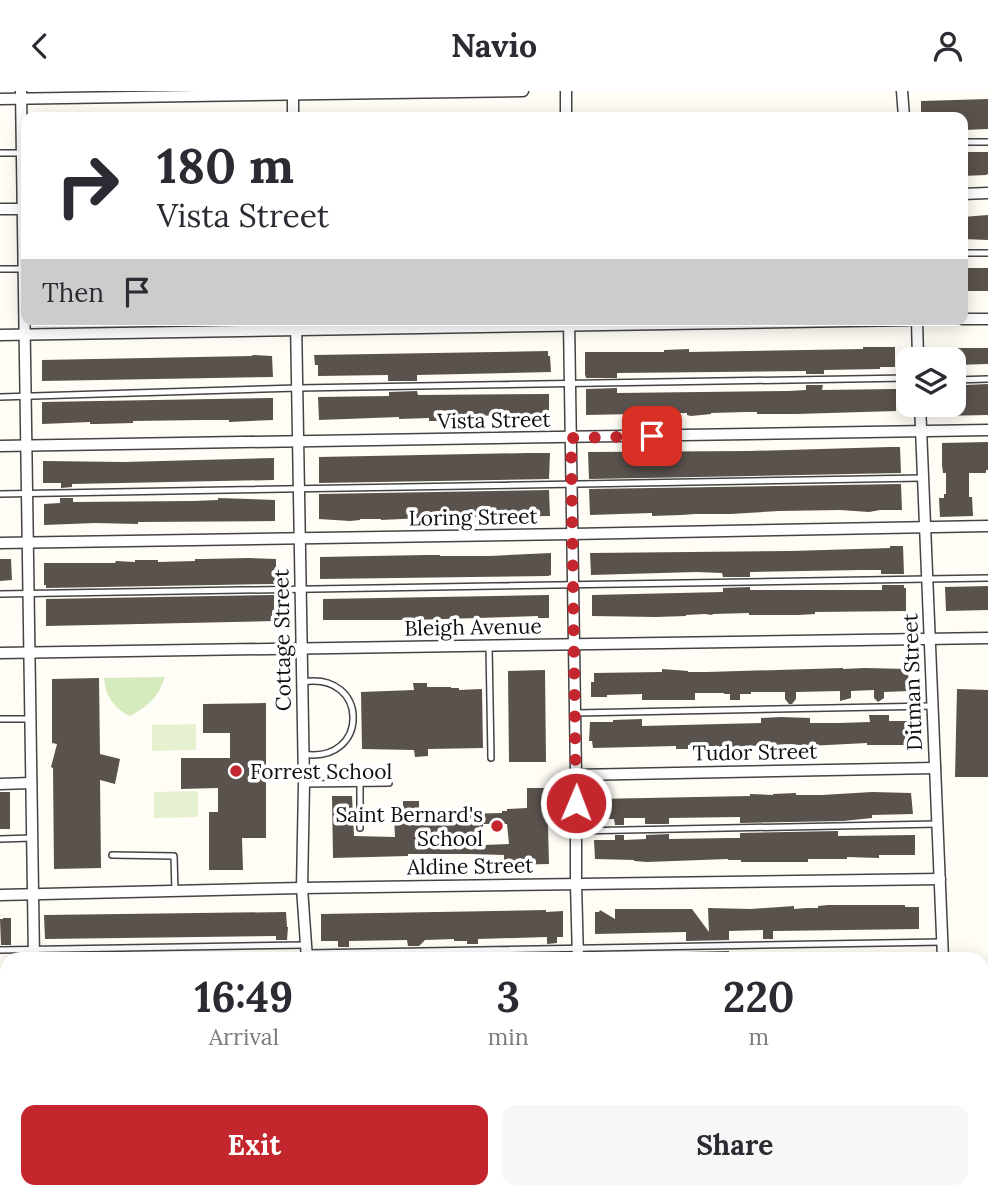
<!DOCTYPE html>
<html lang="en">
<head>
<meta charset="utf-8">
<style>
	body { margin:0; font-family:Lora,serif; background:#f7f7f7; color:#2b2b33; height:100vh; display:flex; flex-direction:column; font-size:26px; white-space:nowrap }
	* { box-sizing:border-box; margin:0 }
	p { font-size:23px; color:#7c7c81 }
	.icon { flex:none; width:38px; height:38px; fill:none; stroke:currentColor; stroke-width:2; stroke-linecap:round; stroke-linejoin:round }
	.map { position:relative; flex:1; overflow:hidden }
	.panel { position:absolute; left:0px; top:861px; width:989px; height:247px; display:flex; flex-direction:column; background:#fff; border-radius:21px 21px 0 0; box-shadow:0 4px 18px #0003 }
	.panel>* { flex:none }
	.hud { position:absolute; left:21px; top:21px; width:947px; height:214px; border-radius:14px; box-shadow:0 4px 18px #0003; background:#fff; color:#2b2b33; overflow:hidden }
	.tools { position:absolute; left:896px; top:256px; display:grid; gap:14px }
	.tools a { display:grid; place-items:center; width:70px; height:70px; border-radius:14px; background:#fff; box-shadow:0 4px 18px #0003; font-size:35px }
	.pin { position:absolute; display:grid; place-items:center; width:60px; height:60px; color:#fff; margin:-30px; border-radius:14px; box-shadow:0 4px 10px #0006 }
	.me { position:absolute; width:77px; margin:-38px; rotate:1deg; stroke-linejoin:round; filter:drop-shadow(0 0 5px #0008) }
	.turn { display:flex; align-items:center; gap:24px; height:147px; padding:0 21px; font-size:32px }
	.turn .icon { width:91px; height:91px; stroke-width:2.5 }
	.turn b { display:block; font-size:49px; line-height:60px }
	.then { display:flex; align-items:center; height:66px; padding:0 21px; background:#0003; gap:14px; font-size:26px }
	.eta { display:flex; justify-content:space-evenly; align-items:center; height:119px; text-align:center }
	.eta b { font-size:42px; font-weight:700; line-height:49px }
	.primary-button { display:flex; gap:14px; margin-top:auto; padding:14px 21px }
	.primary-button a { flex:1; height:80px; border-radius:14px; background:#c4262e; color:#fff; font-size:28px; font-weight:700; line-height:80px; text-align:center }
	.primary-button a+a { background:#f7f7f7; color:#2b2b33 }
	header { display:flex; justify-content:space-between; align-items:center; height:91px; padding:0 21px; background:#fff; font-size:32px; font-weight:700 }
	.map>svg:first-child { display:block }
</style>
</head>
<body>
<header><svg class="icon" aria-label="back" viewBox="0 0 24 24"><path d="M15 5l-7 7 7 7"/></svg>Navio<svg class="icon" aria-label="person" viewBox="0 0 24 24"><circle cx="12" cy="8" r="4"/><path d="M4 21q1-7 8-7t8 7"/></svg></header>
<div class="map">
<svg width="988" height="1107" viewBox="0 0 988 1107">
	<rect width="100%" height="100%" fill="#fffdf5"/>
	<path fill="#d5ebbd" d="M165,586C158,607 148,615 130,625C113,617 106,605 104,587Z"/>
	<g fill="#e6f2cf">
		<polygon points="196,633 196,659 152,660 152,634"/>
		<polygon points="198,700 198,726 154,727 154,701"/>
	</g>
	<g fill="#5a524d" fill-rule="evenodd">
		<polygon points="988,8 988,38 963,39 962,26 921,26 921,10"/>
		<polygon points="962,61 988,61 988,83 986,84 962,85"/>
		<polygon points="988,124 988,149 962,148 962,126"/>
		<rect x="962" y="177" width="26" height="23"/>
		<polygon points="863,256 895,256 895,276 880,276 880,278 824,279 824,283 806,283 806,280 617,282 617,287 586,287 585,283 585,261 664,261 664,259 689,258 689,261 863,258"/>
		<polygon points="947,257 988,257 988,273 954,274 954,268 945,268 945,258"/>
		<polygon points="548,260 548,265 550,265 551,281 417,284 417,290 388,290 388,284 318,285 318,274 315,274 314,264"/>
		<polygon points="253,264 272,265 273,286 42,290 42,269 251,265"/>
		<polygon points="988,293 988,324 937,325 937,313 954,313 954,297 965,297 965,294"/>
		<polygon points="806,294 823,294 822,299 896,298 896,320 796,323 757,323 757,321 746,321 711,322 711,323 691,325 687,324 687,322 586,324 586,298 617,297 617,302 788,300 806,299"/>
		<polygon points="417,300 418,304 549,303 549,324 448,325 449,330 429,330 429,327 399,328 399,326 319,329 318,306 389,305 389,301"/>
		<polygon points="273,307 273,329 229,331 229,329 202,329 133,330 133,332 96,333 90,333 90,331 42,333 42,311"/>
		<polygon points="988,351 988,379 986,379 986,382 969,382 969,406 972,406 973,425 940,426 939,407 944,407 944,403 946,403 946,382 943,382 942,374 942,352"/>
		<polygon points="889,356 900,356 901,382 589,388 588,361 749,360"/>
		<polygon points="529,362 550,362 549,388 319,392 319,366"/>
		<polygon points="274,367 274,389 72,393 72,396 61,397 61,392 43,392 43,370 124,371"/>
		<polygon points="901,393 902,419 880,419 869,421 840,419 779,420 731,423 695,423 681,424 652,425 652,422 590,424 589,398"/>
		<polygon points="549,399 550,425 444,426 381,429 381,428 360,428 360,429 350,430 319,428 319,403"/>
		<polygon points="60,407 73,407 73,411 194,410 218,409 218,407 275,409 275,430 138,431 138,433 95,432 44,434 44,413 60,412"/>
		<polygon points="890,455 903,455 904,483 881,483 881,479 861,479 750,481 750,486 723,486 722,482 696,481 591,484 590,462 791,460 890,457"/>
		<polygon points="551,462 551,484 548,485 320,488 320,466 426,464 440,464 440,465 490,465"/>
		<polygon points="249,467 276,468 276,490 273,490 274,493 46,497 46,494 44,494 44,472 115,472 116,470 135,471 135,469 158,469 158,471 195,470 195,468 203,468"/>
		<polygon points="0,468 11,468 12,489 0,490"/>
		<polygon points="882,494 904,494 904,497 906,497 906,520 815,521 815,523 798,524 749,524 749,522 713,523 712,524 705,523 686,524 686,525 656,526 592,525 592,504 723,501 723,497 750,496 750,499 882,499"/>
		<polygon points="988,495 988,519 946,520 945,496"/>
		<polygon points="274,504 274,530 46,535 46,508"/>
		<polygon points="549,504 549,527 538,527 538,525 411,529 323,529 323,508"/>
		<polygon points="843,577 843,578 865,577 908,578 909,600 884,601 884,607 878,611 874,607 874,599 851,600 851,607 840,610 840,600 796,601 796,608 792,613 789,613 785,608 785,601 751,601 751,603 740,603 740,609 730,609 730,603 724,603 724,602 695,602 695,609 642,609 642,603 607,604 607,606 591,606 591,591 594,591 594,582 662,581 662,578 688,580 688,581 707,581"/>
		<polygon points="545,579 546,671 509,671 508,580"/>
		<polygon points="99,587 100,663 120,668 115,693 100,689 101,777 54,778 53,677 51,676 57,653 52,652 52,588"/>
		<polygon points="413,592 427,592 427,596 451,596 451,597 459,597 459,599 482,598 483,657 428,658 428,665 415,666 414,659 362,658 361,601 414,599"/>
		<polygon points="957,598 988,599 988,686 955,686"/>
		<polygon points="266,612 266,747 242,747 243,779 209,779 209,721 218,721 218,697 181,698 181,667 230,667 230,642 203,642 203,613"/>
		<polygon points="869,624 889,624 889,630 909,630 910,654 867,654 867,652 808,655 791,653 732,656 688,654 688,658 676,658 676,655 593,657 592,650 589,650 590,631 613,631 613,629 642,628 642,635 761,632 761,627 781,626 810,627 810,632 840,632 870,631"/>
		<path d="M527,697H547L549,773L504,774V764L471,763H408V765L333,767L332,705H352L354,745L395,746L394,724H398V717L403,718V710H419V724L502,722V720H507V718L527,717ZM483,733H507L509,753L484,754Z"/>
		<rect x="0" y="701" width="10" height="37"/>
		<polygon points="872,701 911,702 913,723 872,724 872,727 843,730 740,732 740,726 669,727 669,733 645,733 645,727 624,727 624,734 615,734 614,728 594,728 594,708 750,705 750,703 773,704 773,703 796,702 796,704 822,704"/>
		<polygon points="838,740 838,745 915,744 915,764 879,764 879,767 847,766 847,768 808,768 808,771 741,771 741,769 728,769 728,768 647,771 634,770 634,769 595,768 594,749 615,749 615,744 624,744 624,749 646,748 646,744 669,743 669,748 731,747 740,747 740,742"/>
		<polygon points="828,814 905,814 905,816 919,816 919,838 773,840 773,848 763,848 763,839 729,840 729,849 686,850 686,841 595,843 595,821 599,821 600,819 615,828 615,818 692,818 709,841 708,817 751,818 794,815 794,818 806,817 818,817 818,815"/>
		<polygon points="546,819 546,821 563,820 563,846 557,846 557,852 547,853 547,846 478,848 478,853 467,853 467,850 454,850 454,848 425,849 419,855 408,855 407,849 349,850 349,856 338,856 338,850 321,850 321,823"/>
		<polygon points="286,821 287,836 288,836 287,849 276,849 276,845 45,848 44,824"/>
		<polygon points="3,827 11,827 11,854 1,854 0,828 3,828"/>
		<polygon points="729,860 729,868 686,868 686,861"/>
	</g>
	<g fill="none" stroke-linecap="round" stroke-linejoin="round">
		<g stroke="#444" stroke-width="8">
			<g id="lane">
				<polyline points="962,51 988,51"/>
				<polyline points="0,62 23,62"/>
				<polyline points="962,162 988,162"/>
				<polyline points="0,178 23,178"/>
				<polyline points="954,289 988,288"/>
				<polyline points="0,306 298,297 908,287"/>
				<polyline points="0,403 922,387"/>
				<polyline points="0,503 988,487"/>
				<polyline points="489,555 491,667"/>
				<path d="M302,591C370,579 370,674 303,663"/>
				<polyline points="576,622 933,615"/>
				<polyline points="0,628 30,628"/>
				<polyline points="304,693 389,692"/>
				<polyline points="360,737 360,693"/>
				<polyline points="575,740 937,733"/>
				<polyline points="0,748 32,747"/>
				<polyline points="112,764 174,765 175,801"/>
				<polyline points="0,859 305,854"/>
				<polyline points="307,862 942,851"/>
				<polyline points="0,977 7,977"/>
			</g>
		</g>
		<g stroke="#444" stroke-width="13">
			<g id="street">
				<polyline points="21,0 34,868"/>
				<polyline points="566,0 566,26"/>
				<polyline points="902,0 904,26"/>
				<polyline points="0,8 523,0"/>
				<polyline points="293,26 293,0"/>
				<polyline points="962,103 988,102"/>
				<polyline points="0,118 26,118"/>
				<polyline points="962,228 988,228"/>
				<polyline points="296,229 304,693 302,797 307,868"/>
				<polyline points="917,229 918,268"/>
				<polyline points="569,230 576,684 576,793 578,868"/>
				<polyline points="0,244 908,229"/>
				<polyline points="920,313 943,868"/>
				<polyline points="0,355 988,339"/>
				<polyline points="0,452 572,443 988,435"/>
				<polyline points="0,562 988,547"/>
				<polyline points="576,684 935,677"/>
				<polyline points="0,693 31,692"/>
				<polyline points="0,804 302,797 940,788"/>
				<polyline points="0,914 7,914"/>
				<polyline points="36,1101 36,1107"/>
				<polyline points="172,1101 172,1107"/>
				<polyline points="308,1101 308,1107"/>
				<polyline points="447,1101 447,1107"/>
				<polyline points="581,1101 581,1107"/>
				<polyline points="717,1101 717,1107"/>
				<polyline points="854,1101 854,1107"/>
			</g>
		</g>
		<g stroke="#222" stroke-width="20">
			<g id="primary">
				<polyline points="0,1074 7,1074"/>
				<polyline points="982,1092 988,1092"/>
			</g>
		</g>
		<use href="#lane" stroke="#fff" stroke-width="5"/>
		<use href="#street" stroke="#fff" stroke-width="10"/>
		<use href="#primary" stroke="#f9d66b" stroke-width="18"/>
	</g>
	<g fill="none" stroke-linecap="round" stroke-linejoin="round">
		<polyline stroke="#c4262e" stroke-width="12" stroke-dasharray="0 21.6" points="576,712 571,347 652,345"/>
	</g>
	<g fill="#c4262e" stroke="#fff" stroke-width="2.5">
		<circle cx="236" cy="680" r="7"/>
		<circle cx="497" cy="735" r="7"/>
	</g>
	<g text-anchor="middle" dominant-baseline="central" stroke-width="7" stroke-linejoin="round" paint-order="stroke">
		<g font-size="21" fill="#111" stroke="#fff">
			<text transform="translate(494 329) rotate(-1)">Vista Street</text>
			<text transform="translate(473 426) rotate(-1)">Loring Street</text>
			<text transform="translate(473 536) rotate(-1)">Bleigh Avenue</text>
			<text transform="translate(282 549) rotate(-91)">Cottage Street</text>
			<text transform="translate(912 591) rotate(-92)">Ditman Street</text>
			<text transform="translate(755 661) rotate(-1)">Tudor Street</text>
			<text transform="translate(470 775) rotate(-1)">Aldine Street</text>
		</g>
		<g font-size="21" fill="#111" stroke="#fff" text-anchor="start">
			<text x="250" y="680">Forrest School</text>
			<text x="483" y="723" text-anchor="end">Saint Bernard's<tspan x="483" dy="24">School</tspan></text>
		</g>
	</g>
</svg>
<div class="tools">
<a><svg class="icon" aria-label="layers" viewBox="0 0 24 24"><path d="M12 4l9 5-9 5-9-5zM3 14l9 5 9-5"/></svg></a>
</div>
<div class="pin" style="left:652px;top:345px;background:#d93025"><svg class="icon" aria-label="arrive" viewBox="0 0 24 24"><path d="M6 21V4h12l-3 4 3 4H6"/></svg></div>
<svg class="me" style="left:576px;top:712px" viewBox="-20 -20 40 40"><circle r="17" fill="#c4262e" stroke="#fff" stroke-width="3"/><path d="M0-11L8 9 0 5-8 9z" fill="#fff"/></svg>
<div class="hud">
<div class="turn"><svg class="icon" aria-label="right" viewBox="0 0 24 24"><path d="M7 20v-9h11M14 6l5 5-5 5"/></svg><div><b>180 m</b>Vista Street</div></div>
<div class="then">Then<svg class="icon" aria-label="arrive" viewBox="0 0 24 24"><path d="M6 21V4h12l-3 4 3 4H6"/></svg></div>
</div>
<section class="panel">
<div class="eta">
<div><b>16:49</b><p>Arrival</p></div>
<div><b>3</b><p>min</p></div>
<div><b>220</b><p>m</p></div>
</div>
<div class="primary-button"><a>Exit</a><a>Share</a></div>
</section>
</div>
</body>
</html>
